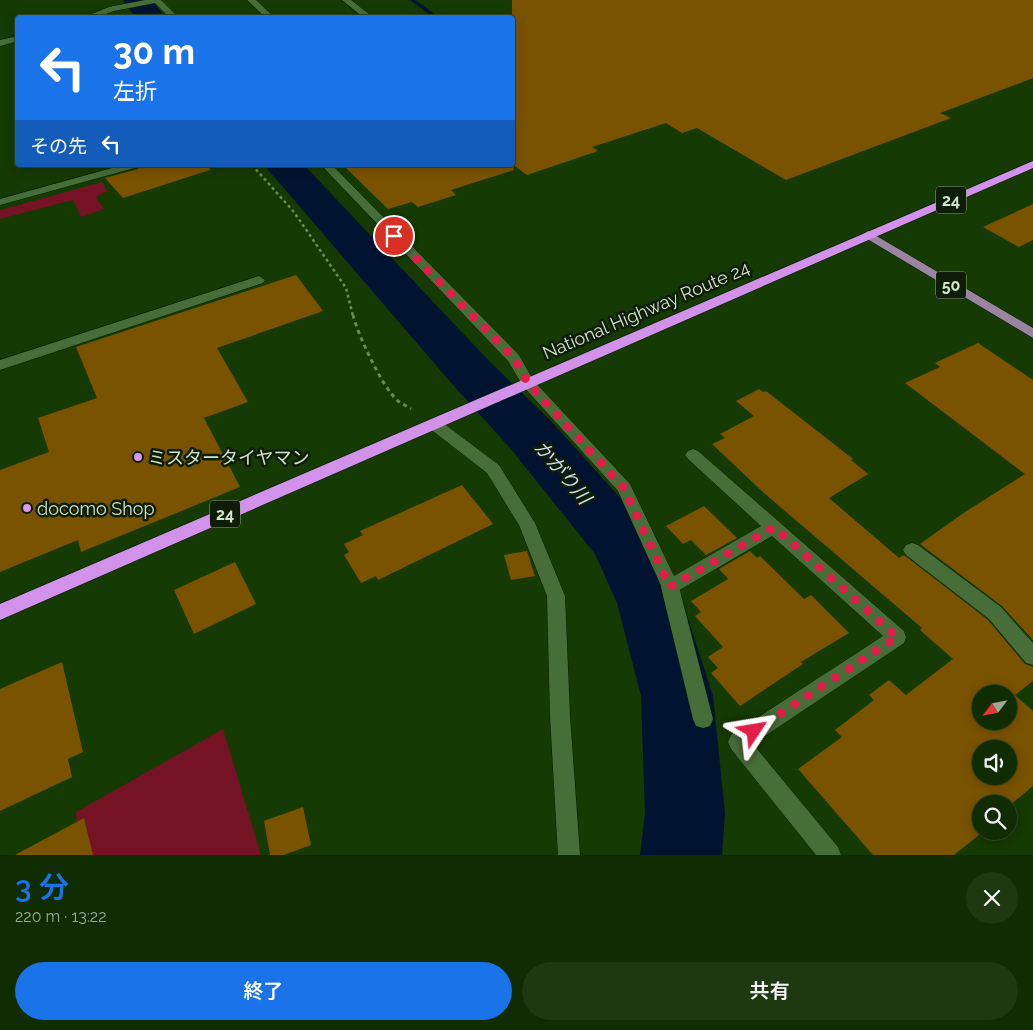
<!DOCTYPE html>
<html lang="ja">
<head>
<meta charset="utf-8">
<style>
	body { margin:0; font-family:Raleway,"Noto Sans JP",sans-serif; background:#1e3811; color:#f1f3f6; height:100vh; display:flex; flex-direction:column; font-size:19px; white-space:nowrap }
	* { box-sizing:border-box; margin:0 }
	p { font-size:16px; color:#9ca799 }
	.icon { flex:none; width:28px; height:28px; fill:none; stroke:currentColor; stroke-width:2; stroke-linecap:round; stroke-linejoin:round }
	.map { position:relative; height:855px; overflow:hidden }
	.details { display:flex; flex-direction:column; background:#102c02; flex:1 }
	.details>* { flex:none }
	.banner { position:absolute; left:15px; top:15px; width:500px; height:152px; border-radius:5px; box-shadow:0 2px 12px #0003,0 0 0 1px #304824; background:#1a73e8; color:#fff; overflow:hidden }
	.needle { width:32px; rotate:238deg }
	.tools { position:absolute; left:972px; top:685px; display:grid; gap:10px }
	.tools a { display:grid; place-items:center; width:45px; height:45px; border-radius:50%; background:#102c02; box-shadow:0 2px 12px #0003,0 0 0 1px #304824; font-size:25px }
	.pin { position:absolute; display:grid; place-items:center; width:42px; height:42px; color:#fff; margin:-21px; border:2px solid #fff; border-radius:50%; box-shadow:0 1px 5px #0007 }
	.me { position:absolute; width:55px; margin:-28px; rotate:57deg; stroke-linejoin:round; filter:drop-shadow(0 0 4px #0008) }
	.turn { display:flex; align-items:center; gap:18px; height:105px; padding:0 15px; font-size:22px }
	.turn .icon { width:65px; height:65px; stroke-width:2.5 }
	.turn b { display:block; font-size:35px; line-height:42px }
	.then { display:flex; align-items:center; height:48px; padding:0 15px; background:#0003; gap:10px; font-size:19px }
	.round { display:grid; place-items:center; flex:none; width:52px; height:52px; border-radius:26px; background:#1e3811 }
	.overview { display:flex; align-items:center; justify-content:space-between; height:85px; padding:0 15px }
	h1 { font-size:30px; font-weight:600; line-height:38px; color:#1a73e8 }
	.cta { display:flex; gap:10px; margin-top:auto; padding:10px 15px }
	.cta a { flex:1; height:58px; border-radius:30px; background:#1a73e8; color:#fff; font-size:20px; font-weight:600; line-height:58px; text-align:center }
	.cta a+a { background:#1e3811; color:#f1f3f6 }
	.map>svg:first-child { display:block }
</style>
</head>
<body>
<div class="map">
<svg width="1033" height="855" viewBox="0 0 1033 855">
	<rect width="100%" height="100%" fill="#163a03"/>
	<g fill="#731324">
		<polygon points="102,182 107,191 96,197 104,209 81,217 73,200 0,219 0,210"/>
		<polygon points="223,729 261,855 79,855 76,812"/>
	</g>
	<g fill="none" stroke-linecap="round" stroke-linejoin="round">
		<polygon fill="#001331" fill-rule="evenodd" points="410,0 415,0 440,18 434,18"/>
		<g fill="#001331" fill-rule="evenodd">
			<polygon points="123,0 152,0 166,18 136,18"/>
			<polygon points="264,165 304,165 489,361 550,420 642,522 683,603 713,696 725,813 722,855 640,855 645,813 641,696 617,603 595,554 510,448 453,385"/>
		</g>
	</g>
	<g fill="#7a5300" fill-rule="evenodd">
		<polygon points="512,0 1033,0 1033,78 940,113 951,118 786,180 697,128 682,133 666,123 592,147 598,151 527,175 512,164"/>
		<polygon points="141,165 209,165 210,170 123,198 105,178 138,169"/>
		<polygon points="343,165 513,165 514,170 451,190 456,195 418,207 412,202 388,209"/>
		<polygon points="1033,204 1033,240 1019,247 983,227"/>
		<polygon points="296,275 323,311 217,348 248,402 204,418 240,487 81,552 78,540 0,572 0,470 49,452 38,418 97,398 76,347"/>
		<polygon points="978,343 1033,380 1033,640 1002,606 920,544 962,514 1025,474 905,383 940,367 935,363"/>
		<path d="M759,389L763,392L766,391L853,459L851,460L868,474L829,498L899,558L904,555L988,620L1025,664L1033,667V681L1015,695L1033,711V786L1009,806V804H981V830L979,831H984L954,855H873L798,769L842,737L835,730L874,700L869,695L889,680L906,695L953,659L920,630L922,628L764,493L712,444L725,438L720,434L754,416L736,401ZM981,694H1009V721H981ZM981,749H1009V776H981Z"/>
		<polygon points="462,485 493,524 378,580 376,576 361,583 344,555 349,552 344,544 363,535 360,531"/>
		<polygon points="704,506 737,538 706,555 691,540 683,544 666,526"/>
		<polygon points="527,551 535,576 511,580 504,555"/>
		<polygon points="750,551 757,558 760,556 804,599 811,595 849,633 801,662 803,664 740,706 711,673 718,668 708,657 723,647 695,616 701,612 691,601 728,579 719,569"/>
		<polygon points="235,562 256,604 194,634 174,590"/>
		<polygon points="62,662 83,752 68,759 72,777 0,811 0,689"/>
		<polygon points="303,807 311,845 284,855 270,855 264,821"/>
		<polygon points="84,818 93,855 15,855"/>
	</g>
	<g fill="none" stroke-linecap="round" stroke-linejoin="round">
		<g stroke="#051f00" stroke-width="1">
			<g id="lane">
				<polygon points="912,543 918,545 1001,607 1033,643 1033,665 1026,663 989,619 906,555 903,550 906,545"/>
				<polygon points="670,580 676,582 679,587 713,719 710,726 703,728 696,726 693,719 661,587 664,582"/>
			</g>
		</g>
		<g stroke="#051f00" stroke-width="1">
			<g id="street">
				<polygon points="145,0 161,0 179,18 170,18 155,3 114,11 95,18 82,18 109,7"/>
				<polygon points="247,0 256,0 275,18 266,18"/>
				<polygon points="342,0 351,0 374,18 364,18"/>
				<polygon points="18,36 18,41 0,46 0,40"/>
				<polygon points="123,165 139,165 138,167 0,205 0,199"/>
				<polygon points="321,165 332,165 519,355 533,380 630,484 674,576 761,526 688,459 685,455 688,451 693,449 698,451 904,631 906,637 904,643 753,744 838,847 841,855 816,855 731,749 728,742 731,735 883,636 772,536 676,592 670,594 664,592 618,491 523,386 508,361"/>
				<polygon points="259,276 265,280 263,283 0,370 0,360"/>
				<polygon points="434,419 439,420 499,465 535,523 565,596 570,716 580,855 558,855 550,716 547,596 519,525 487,473 429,428 427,424 429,420"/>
			</g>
		</g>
		<g stroke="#051f00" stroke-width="1">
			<polygon id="primary" points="868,231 1033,328 1033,338 864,237 862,235"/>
		</g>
		<g stroke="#051f00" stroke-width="1">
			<polygon id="highway" points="1033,161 1033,168 0,620 0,604"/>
		</g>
		<polyline stroke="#6c895e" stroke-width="2.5" stroke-dasharray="3 3" stroke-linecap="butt" points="252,165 294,212 346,288 353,316"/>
		<path stroke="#6c895e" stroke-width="3" stroke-dasharray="4 4" stroke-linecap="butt" d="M353,315C358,335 382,387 398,401C402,404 407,406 411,409"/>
		<use href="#lane" fill="#476d38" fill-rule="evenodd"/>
		<use href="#street" fill="#476d38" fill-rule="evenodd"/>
		<use href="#primary" fill="#9b83a2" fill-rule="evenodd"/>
		<use href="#highway" fill="#d392e9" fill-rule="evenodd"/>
	</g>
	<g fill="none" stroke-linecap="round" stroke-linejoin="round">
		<polyline stroke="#e11d48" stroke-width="9" stroke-dasharray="0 16.2" points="394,236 514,358 528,383 624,488 670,587 774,527 897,637 754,731"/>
	</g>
	<g fill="#dc99f4" stroke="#0d1d07" stroke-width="2">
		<circle cx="138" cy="457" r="5"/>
		<circle cx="27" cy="508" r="5"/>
	</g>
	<g text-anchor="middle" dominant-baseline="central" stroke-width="5" stroke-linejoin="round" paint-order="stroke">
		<g fill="#0d1d07" stroke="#96a98e" stroke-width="1">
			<rect x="936" y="186.5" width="30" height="27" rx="4"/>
			<rect x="936" y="271.5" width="30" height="27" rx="4"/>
			<rect x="210" y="500.5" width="30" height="27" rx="4"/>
		</g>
		<g font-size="16" font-weight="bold" fill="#d0e5c8">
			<text x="951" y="200">24</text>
			<text x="951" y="285">50</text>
			<text x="225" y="514">24</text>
		</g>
		<g font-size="18" fill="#d0e5c8" stroke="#0d1d07">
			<text transform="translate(646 310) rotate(-23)">National Highway Route 24</text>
		</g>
		<g font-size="18" fill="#d0e5c8" stroke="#0d1d07" text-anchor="start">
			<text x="148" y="457">ミスタータイヤマン</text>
			<text x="37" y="508">docomo Shop</text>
		</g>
		<g font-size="19" font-style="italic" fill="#cddff8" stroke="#0d1d07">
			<text transform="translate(563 472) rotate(50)">かがり川</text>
		</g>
	</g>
</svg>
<div class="tools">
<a><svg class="needle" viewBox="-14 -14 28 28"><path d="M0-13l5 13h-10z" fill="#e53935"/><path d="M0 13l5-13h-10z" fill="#9ca799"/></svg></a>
<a><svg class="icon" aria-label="sound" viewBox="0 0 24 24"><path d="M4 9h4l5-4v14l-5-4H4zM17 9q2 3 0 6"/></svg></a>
<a><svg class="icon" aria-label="search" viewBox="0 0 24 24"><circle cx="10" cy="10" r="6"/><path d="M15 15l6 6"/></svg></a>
</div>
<div class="pin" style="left:394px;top:236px;background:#d93025"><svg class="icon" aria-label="arrive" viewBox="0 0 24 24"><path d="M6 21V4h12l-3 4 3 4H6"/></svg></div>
<svg class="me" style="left:754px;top:731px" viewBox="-20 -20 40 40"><path d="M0-17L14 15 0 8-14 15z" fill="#e11d48" stroke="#fff" stroke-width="4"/></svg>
<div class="banner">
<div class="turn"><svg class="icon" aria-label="left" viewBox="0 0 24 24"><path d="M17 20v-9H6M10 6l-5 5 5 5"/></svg><div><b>30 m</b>左折</div></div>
<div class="then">その先<svg class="icon" aria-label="left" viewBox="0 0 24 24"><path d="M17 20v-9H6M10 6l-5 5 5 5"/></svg></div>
</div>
</div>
<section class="details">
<div class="overview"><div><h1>3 分</h1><p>220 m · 13:22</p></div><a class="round"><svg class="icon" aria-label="close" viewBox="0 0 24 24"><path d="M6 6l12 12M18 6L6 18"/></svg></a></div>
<div class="cta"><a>終了</a><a>共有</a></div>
</section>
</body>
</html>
